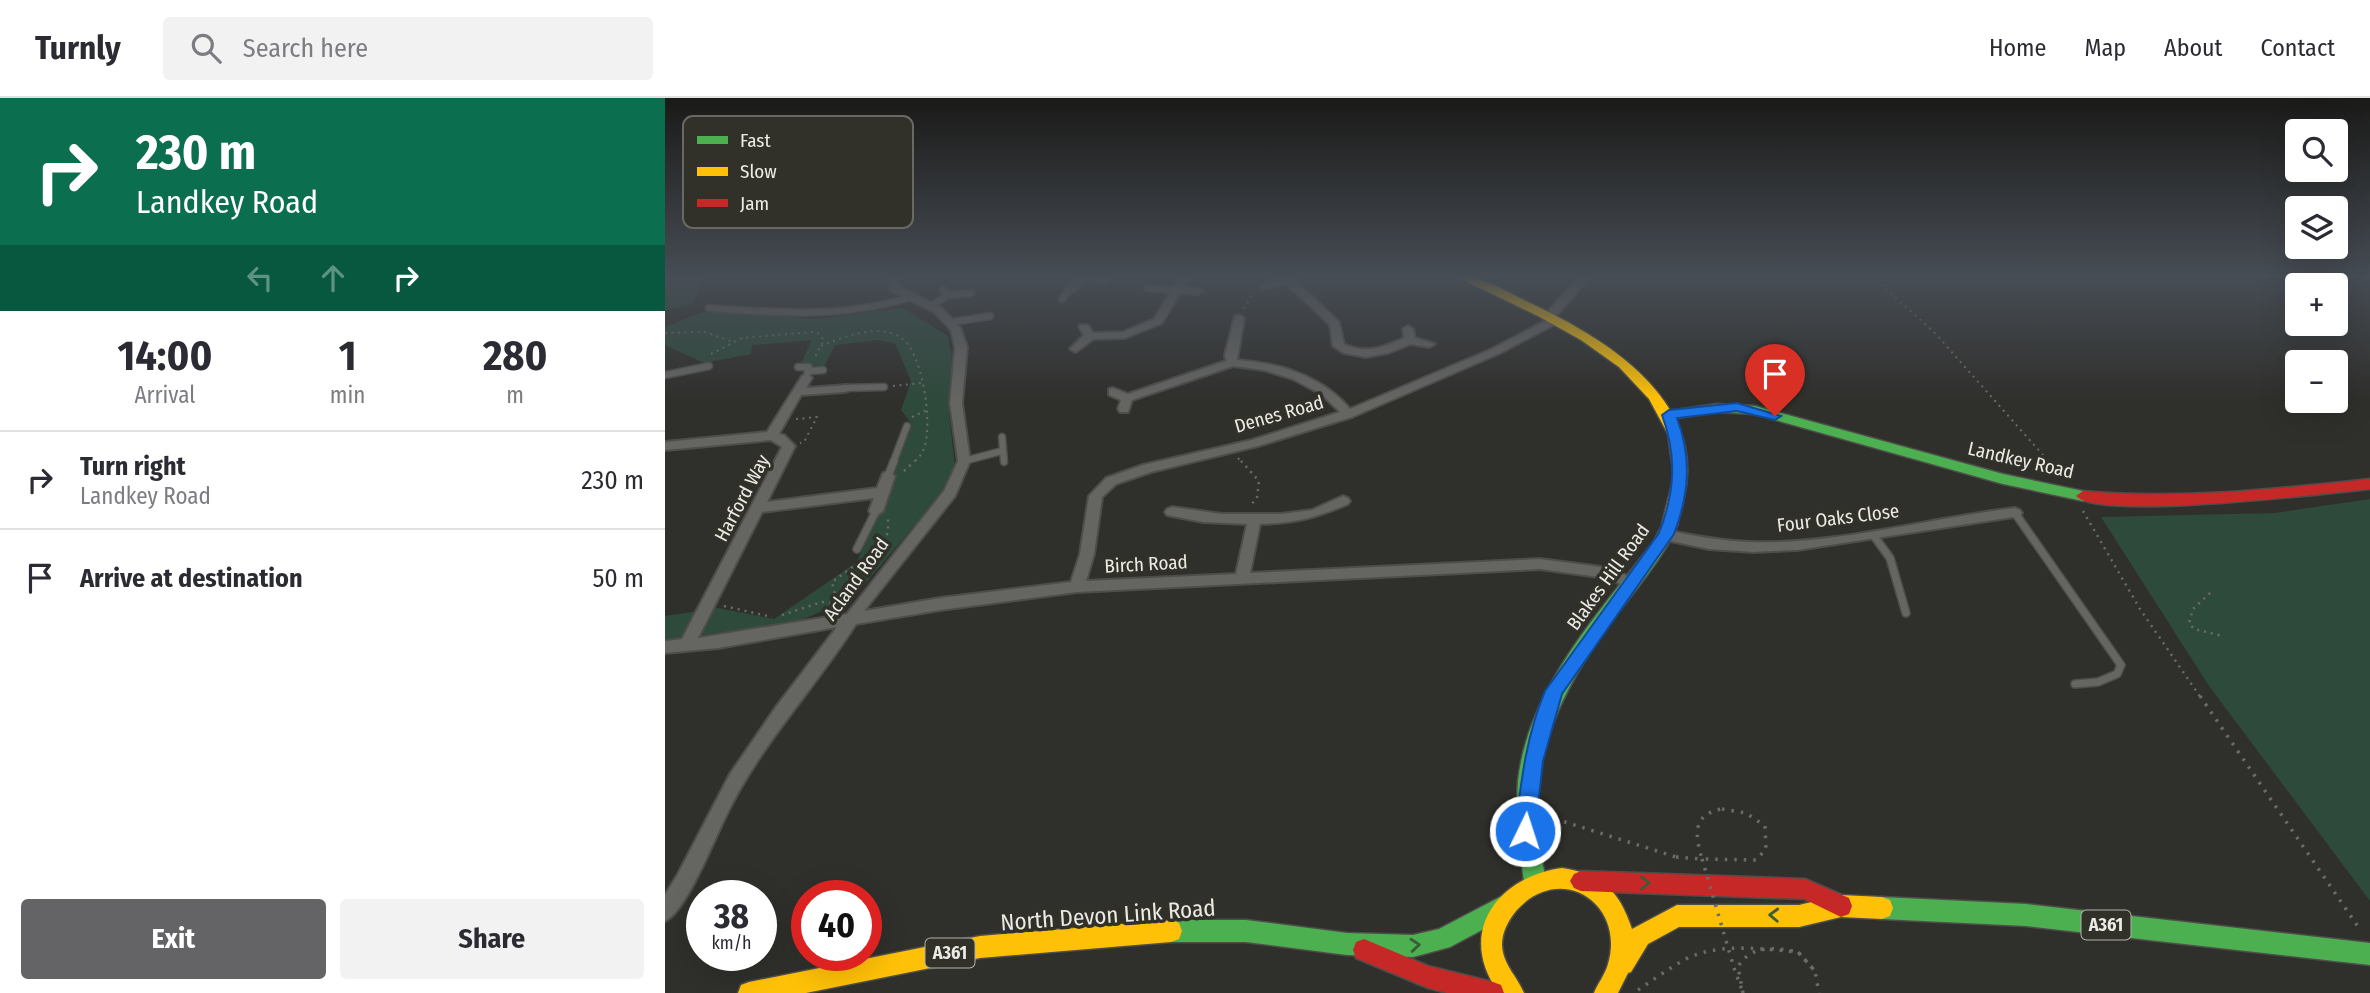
<!DOCTYPE html>
<html lang="en">
<head>
<meta charset="utf-8">
<style>
	body { margin:0; font-family:"Fira Sans Condensed",sans-serif; background:#f2f2f3; color:#2b2b33; height:100vh; display:flex; flex-direction:column; font-size:26px; white-space:nowrap }
	* { box-sizing:border-box; margin:0 }
	p { font-size:23px; color:#7c7c81 }
	.icon { flex:none; width:38px; height:38px; fill:none; stroke:currentColor; stroke-width:2; stroke-linecap:round; stroke-linejoin:round }
	.map { position:relative; flex:1; overflow:hidden }
	.side { display:flex; flex-direction:column; background:#fff; width:665px }
	.side>* { flex:none }
	.hud { background:#0b6e4f; color:#fff; overflow:hidden }
	.tools { position:absolute; left:1620px; top:21px; display:grid; gap:14px }
	.tools a { display:grid; place-items:center; width:63px; height:63px; border-radius:7px; background:#fff; box-shadow:0 7px 28px #0002; font-size:35px }
	.speed { position:absolute; left:21px; top:782px; display:flex; gap:14px; font-size:35px; font-weight:700; text-align:center }
	.speed>* { display:grid; place-content:center; width:91px; height:91px; border-radius:50%; background:#fff; box-shadow:0 7px 28px #0002; line-height:1 }
	.speed small { font-size:18px; font-weight:400 }
	.speed .limit { border:10px solid #d22; background:#fff; color:#111 }
	.pin { position:absolute; display:grid; place-items:center; width:60px; height:60px; color:#fff; margin:-72px -30px; border-radius:50% 50% 50% 0; rotate:-45deg; box-shadow:0 0 7px #0007 }
	.pin .icon { rotate:45deg }
	.me { position:absolute; width:77px; margin:-38px; rotate:4deg; stroke-linejoin:round; filter:drop-shadow(0 0 5px #0008) }
	.turn { display:flex; align-items:center; gap:24px; height:147px; padding:0 21px; font-size:32px }
	.turn .icon { width:91px; height:91px; stroke-width:2.5 }
	.turn b { display:block; font-size:49px; line-height:60px }
	.lanes { display:flex; align-items:center; height:66px; padding:0 21px; background:#0003; justify-content:center; gap:35px; direction:ltr }
	.lanes .off { opacity:.35 }
	.eta { display:flex; justify-content:space-evenly; align-items:center; height:119px; text-align:center }
	.eta b { font-size:42px; font-weight:700; line-height:49px }
	.button { display:flex; gap:14px; margin-top:auto; padding:14px 21px }
	.button a { flex:1; height:80px; border-radius:7px; background:#646466; color:#fff; font-size:28px; font-weight:700; line-height:80px; text-align:center }
	.button a+a { background:#f2f2f3; color:#2b2b33 }
	ul { padding:0; list-style:none }
	li { display:flex; align-items:center; gap:21px; height:98px; padding:0 21px; border-top:2px solid #e1e1e2 }
	li div { flex:1 }
	li b { display:block; font-size:26px }
	li em { font-style:normal }
	header { display:flex; align-items:center; gap:42px; box-sizing:border-box; height:98px; padding:0 35px; background:#fff; border-bottom:2px solid #e1e1e2 }
	header strong { font-size:33px }
	nav { display:flex; gap:38px; margin-inline-start:auto; font-size:24px }
	.search { width:490px; height:63px; background:#f2f2f3; display:flex; align-items:center; gap:18px; box-sizing:border-box; padding:0 24px; border-radius:7px; color:#7c7c81; font-size:26px }
	main { display:flex; flex:1; min-height:0 }
	.map>svg:first-child { display:block }
</style>
</head>
<body>
<header>
<strong>Turnly</strong>
<div class="search"><svg class="icon" aria-label="search" viewBox="0 0 24 24"><circle cx="10" cy="10" r="6"/><path d="M15 15l6 6"/></svg>Search here</div>
<nav><a>Home</a><a>Map</a><a>About</a><a>Contact</a></nav>
</header>
<main>
<section class="side">
<div class="hud">
<div class="turn"><svg class="icon" aria-label="right" viewBox="0 0 24 24"><path d="M7 20v-9h11M14 6l5 5-5 5"/></svg><div><b>230 m</b>Landkey Road</div></div>
<div class="lanes"><svg class="icon off" aria-label="left" viewBox="0 0 24 24"><path d="M17 20v-9H6M10 6l-5 5 5 5"/></svg><svg class="icon off" aria-label="ahead" viewBox="0 0 24 24"><path d="M12 20V5M6 11l6-6 6 6"/></svg><svg class="icon" aria-label="right" viewBox="0 0 24 24"><path d="M7 20v-9h11M14 6l5 5-5 5"/></svg></div>
</div>
<div class="eta">
<div><b>14:00</b><p>Arrival</p></div>
<div><b>1</b><p>min</p></div>
<div><b>280</b><p>m</p></div>
</div>
<ul>
<li><svg class="icon" aria-label="right" viewBox="0 0 24 24"><path d="M7 20v-9h11M14 6l5 5-5 5"/></svg><div><b>Turn right</b><p>Landkey Road</p></div><em>230 m</em></li>
<li><svg class="icon" aria-label="arrive" viewBox="0 0 24 24"><path d="M6 21V4h12l-3 4 3 4H6"/></svg><div><b>Arrive at destination</b></div><em>50 m</em></li>
</ul>
<div class="button"><a>Exit</a><a>Share</a></div>
</section>
<div class="map">
<svg width="1705" height="895" viewBox="0 0 1705 895">
	<rect width="100%" height="100%" fill="#2f2f2b"/>
	<g fill="#2e4a3b">
		<polygon points="0,178 37,178 29,206 0,212"/>
		<polygon points="237,210 283,238 287,258 284,315 290,368 276,396 189,499 132,524 0,542 0,518 53,510 109,521 192,464 222,395 246,325 236,312 246,283 230,245 213,242 170,247 159,269 136,265 147,242 87,247 86,256 39,265 0,247 0,229 35,215 53,213 152,221"/>
		<polygon points="1705,401 1705,803 1544,588 1436,419 1609,415"/>
	</g>
	<g fill="none" stroke-linecap="round" stroke-linejoin="round">
		<g stroke="#4e4d4a" stroke-width="9">
			<g id="lane-far1">
				<polyline points="482,190 512,192"/>
				<polyline points="278,192 283,197 306,195"/>
				<polyline points="397,201 404,192"/>
				<polyline points="266,208 283,197"/>
				<path d="M44,210C112,215 177,220 243,200"/>
				<polyline points="287,224 325,218"/>
				<polyline points="133,269 144,269 141,280"/>
				<polyline points="145,273 158,272"/>
				<polyline points="0,277 44,268"/>
				<polyline points="179,290 219,289"/>
				<polyline points="337,339 339,364"/>
				<polyline points="299,363 337,353"/>
				<polyline points="228,365 242,328"/>
			</g>
		</g>
		<g stroke="#4e4d4a" stroke-width="10">
			<g id="lane">
				<polyline points="223,378 229,363"/>
				<polyline points="1350,415 1456,567 1452,576 1433,584 1410,586"/>
				<polyline points="1209,438 1225,460 1241,515"/>
				<polyline points="192,451 211,413"/>
			</g>
		</g>
		<g stroke="#4e4d4a" stroke-width="4">
			<g id="street">
				<path d="M223,178H233L235,189L277,210L296,231L302,249L297,305L305,363L290,398L199,513L275,500L406,484L415,456L424,398L441,380L478,367L587,342L675,314L656,296L628,281L599,272L568,268L467,302L463,314H455L453,311L456,302L444,297V291L448,290L463,296L561,263L560,257L570,218L574,217L579,220L572,262C614,265 657,278 685,311L827,251L882,222L879,219L880,217L915,178H926L890,219L895,222L894,224L835,255L687,319L593,348L486,374L451,386L437,399L429,456L421,483L571,476L582,426L538,424L502,417L500,414L502,411L507,409L557,416H616L647,412L678,398L683,400L685,403L683,406C650,420 631,425 595,426L585,475L875,461L944,470L970,481L972,485L970,489L965,490L941,480L875,471L412,494L275,512L191,526C148,593 93,649 59,722C48,744 21,814 0,823V797L13,776L65,676L111,609L172,529L53,550L0,555V543L17,541L117,349L106,342L0,352V344L102,334L137,278H145L147,280L141,290L183,287V293L179,294L136,297L114,336L119,337L130,348L102,404L212,390L218,375L223,374L230,378L218,413L211,418L206,416L204,413L209,400L97,414L33,540L182,516L279,393L293,363L285,305L290,249L286,232L269,214L226,193Z"/>
				<polygon points="414,178 434,178 445,182 440,185 421,182 408,194 400,194 400,190"/>
				<polygon points="516,178 526,178 519,189 533,190 538,193 533,196 515,195 497,225 460,240 428,241 411,254 405,251 419,237 414,229 415,227 423,227 428,235 458,234 489,221"/>
				<path d="M620,178H630L629,181L674,224L679,246C700,257 719,249 739,240L738,231L743,228L748,231L750,240L770,246L764,249L746,246L723,255L701,259L679,255L668,248L665,227L622,186L599,191L594,188Z"/>
				<path d="M1350,410L1355,412L1357,415L1355,418L1132,452L1088,454L1044,451L1001,442L994,437L1001,432C1029,438 1057,443 1085,444C1171,447 1264,420 1350,410Z"/>
			</g>
		</g>
		<g stroke="#4e4d4a" stroke-width="3">
			<g id="fast">
				<polygon points="1052,306 1090,308 1338,376 1418,393 1425,398 1418,403 1338,386 1089,316 1052,314 1004,321 997,317 1004,313"/>
				<path d="M1005,421L1013,426L1003,446C986,475 963,501 943,528C900,588 865,655 872,731C874,749 878,766 881,784L877,791L870,794L863,791L859,784C855,750 850,717 853,683C863,590 935,514 989,443L1000,422Z"/>
				<polygon points="837,798 845,801 848,809 845,817 785,849 748,859 682,857 581,844 506,844 498,841 495,833 498,825 506,822 581,822 682,835 748,837 774,831"/>
				<polygon points="1217,799 1361,806 1705,845 1705,867 1361,828 1217,821 1209,818 1206,810 1209,802"/>
			</g>
		</g>
		<g stroke="#4e4d4a" stroke-width="3">
			<g id="slow">
				<path d="M790,178C817,178 842,194 865,205C940,240 1042,302 1019,399C1017,409 1015,421 1010,430L1005,431L997,426L1009,378L1003,336L984,301L954,269L916,242L873,218Z"/>
				<path d="M897,770C937,776 954,792 967,831L1012,807H1134L1176,797L1217,799L1225,802L1228,810L1225,818L1217,821L1176,819L1134,829H1014L983,846L966,874L963,875L953,895H929C933,885 940,877 943,866C961,805 895,763 851,813C843,823 837,834 837,847C838,867 852,878 859,895H834C791,836 831,779 897,770Z"/>
				<polygon points="506,822 514,825 517,833 514,841 506,844 315,860 141,895 73,895 76,887 84,884 315,838"/>
			</g>
		</g>
		<g stroke="#4e4d4a" stroke-width="3">
			<g id="jam">
				<path d="M1705,381V391C1663,395 1432,423 1411,398L1418,393C1515,402 1609,391 1705,381Z"/>
				<polygon points="916,773 1140,781 1184,800 1187,808 1184,816 1176,819 1139,801 916,793 909,790 905,783 909,776"/>
				<polygon points="699,841 763,868 828,884 836,887 839,895 782,895 763,890 691,860 688,852 691,844"/>
			</g>
		</g>
		<g stroke="#6b6b68" stroke-width="2" stroke-dasharray="2 4.5" stroke-linecap="butt">
			<polyline points="1206,178 1269,234 1385,365"/>
			<polyline points="579,211 589,193"/>
			<polyline points="0,235 40,234 68,244"/>
			<path d="M156,248C178,239 212,225 235,239C258,253 267,323 260,347C258,355 254,360 248,365"/>
			<polyline points="46,256 77,240 147,234 153,235 159,242 150,259"/>
			<polyline points="228,288 256,285"/>
			<polyline points="247,319 262,312"/>
			<polyline points="131,321 152,319 139,344 135,345"/>
			<polyline points="573,360 577,365"/>
		</g>
		<g stroke="#6b6b68" stroke-width="2.5" stroke-dasharray="2 5" stroke-linecap="butt">
			<polyline points="576,363 594,383 592,400 585,408"/>
			<polyline points="1383,363 1399,381"/>
			<polyline points="239,373 250,363"/>
			<polyline points="1418,413 1475,511 1536,600"/>
			<polyline points="203,458 223,435 223,420"/>
			<polyline points="1545,495 1528,511 1524,525 1529,531 1558,538"/>
			<polyline points="171,502 167,484 197,462"/>
			<polyline points="59,508 107,519"/>
			<polyline points="117,517 157,504 180,507"/>
		</g>
		<g stroke="#6b6b68" stroke-width="3.5" stroke-dasharray="2.5 7" stroke-linecap="butt">
			<polyline points="1535,598 1694,830"/>
			<polyline points="881,718 1011,759"/>
			<polyline points="1069,870 1078,895"/>
			<path d="M973,892C988,882 1003,871 1019,862C1052,844 1097,851 1133,854L1150,873L1154,895"/>
		</g>
		<use href="#lane-far1" stroke="#656562" stroke-width="6"/>
		<use href="#lane" stroke="#656562" stroke-width="7"/>
		<use href="#street" fill="#656562" fill-rule="evenodd"/>
		<use href="#fast" fill="#4caf50" fill-rule="evenodd"/>
		<use href="#slow" fill="#ffc107" fill-rule="evenodd"/>
		<use href="#jam" fill="#c62828" fill-rule="evenodd"/>
		<g stroke="#6b6b68" stroke-width="3.5" stroke-dasharray="2.5 7" stroke-linecap="butt">
			<path d="M1057,711L1081,715L1100,728L1101,751L1091,762L1037,761C1030,737 1027,716 1057,711Z"/>
			<polyline points="1011,759 1037,761"/>
			<polyline points="1037,761 1069,870"/>
			<path d="M1078,895L1073,869C1085,847 1111,849 1133,854L1150,873"/>
		</g>
	</g>
	<defs><path id="oneway-chevron" d="M-2-3.5L2.5 0L-2 3.5" fill="none" stroke-width="1.6" stroke-linecap="round" stroke-linejoin="round" transform="scale(1.75)"/></defs>
	<g stroke="#3a5c37">
		<use href="#oneway-chevron" transform="translate(980 785)"/>
		<use href="#oneway-chevron" transform="translate(1109 817) rotate(-178)"/>
		<use href="#oneway-chevron" transform="translate(750 847) rotate(-5)"/>
	</g>
	<linearGradient id="sky" x2="0" y2="1"><stop stop-color="#1a1a18"/><stop offset="0.59" stop-color="#474d55"/><stop offset="1" stop-color="#474d55" stop-opacity="0"/></linearGradient>
	<rect width="1705" height="303" fill="url(#sky)"/>
	<path fill="#1a73e8" stroke="#114b97" stroke-width="2" d="M1072,305L1116,318L1110,322L1072,313L1012,320C1027,360 1024,397 1009,436L897,596L878,663L870,733L867,740L860,743L853,740L850,733C856,685 861,638 880,593L994,435C1010,394 1012,357 997,317L1004,312Z"/>
	<g text-anchor="middle" dominant-baseline="central" stroke-width="7" stroke-linejoin="round" paint-order="stroke">
		<g fill="#313029" stroke="#b3b3ad" stroke-width="2">
			<rect x="1416.5" y="812.5" width="49" height="29" rx="5"/>
			<rect x="260.5" y="840.5" width="49" height="29" rx="5"/>
		</g>
		<g font-size="18" font-weight="bold" fill="#ebebe6">
			<text x="1441" y="827">A361</text>
			<text x="285" y="855">A361</text>
		</g>
		<g font-size="19" fill="#ebebe6" stroke="#313029">
			<text transform="translate(614 316) rotate(-16)">Denes Road</text>
			<text transform="translate(1356 362) rotate(13)">Landkey Road</text>
			<text transform="translate(77 400) rotate(-62)">Harford Way</text>
			<text transform="translate(1173 420) rotate(-7)">Four Oaks Close</text>
			<text transform="translate(481 466) rotate(-3)">Birch Road</text>
			<text transform="translate(943 479) rotate(-54)">Blakes Hill Road</text>
			<text transform="translate(191 481) rotate(-54)">Acland Road</text>
		</g>
		<g font-size="23" fill="#ebebe6" stroke="#313029">
			<text transform="translate(443 817) rotate(-4)">North Devon Link Road</text>
		</g>
	</g>
	<rect x="18" y="18" width="230" height="112" rx="10" fill="#313029" stroke="#696862" stroke-width="2"/>
	<rect x="32" y="38" width="31" height="8" fill="#4caf50"/>
	<rect x="32" y="69" width="31" height="9" fill="#ffc107"/>
	<rect x="32" y="101" width="31" height="8" fill="#c62828"/>
	<g font-size="19" fill="#ebebe6">
		<text x="75" y="49">Fast</text>
		<text x="75" y="80">Slow</text>
		<text x="75" y="112">Jam</text>
	</g>
</svg>
<div class="tools">
<a><svg class="icon" aria-label="search" viewBox="0 0 24 24"><circle cx="10" cy="10" r="6"/><path d="M15 15l6 6"/></svg></a>
<a><svg class="icon" aria-label="layers" viewBox="0 0 24 24"><path d="M12 4l9 5-9 5-9-5zM3 14l9 5 9-5"/></svg></a>
<a>+</a>
<a>−</a>
</div>
<div class="speed"><div>38<small>km/h</small></div><div class="limit">40</div></div>
<div class="pin" style="left:1110px;top:318px;background:#d93025"><svg class="icon" aria-label="arrive" viewBox="0 0 24 24"><path d="M6 21V4h12l-3 4 3 4H6"/></svg></div>
<svg class="me" style="left:860px;top:733px" viewBox="-20 -20 40 40"><circle r="17" fill="#1a73e8" stroke="#fff" stroke-width="3"/><path d="M0-11L8 9 0 5-8 9z" fill="#fff"/></svg>
</div>
</main>
</body>
</html>
